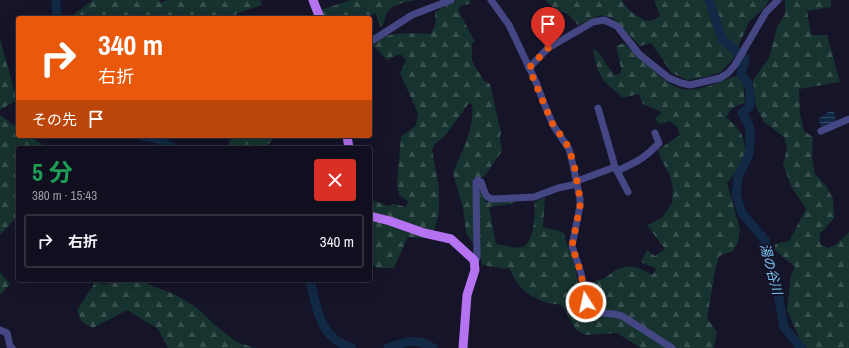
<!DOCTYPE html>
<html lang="ja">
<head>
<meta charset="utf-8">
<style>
	body { margin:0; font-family:"Archivo Narrow","Noto Sans JP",sans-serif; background:#191828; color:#f1f3f6; height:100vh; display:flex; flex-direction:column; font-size:15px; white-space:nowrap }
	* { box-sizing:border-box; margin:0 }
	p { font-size:13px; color:#9c9ca4 }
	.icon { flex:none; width:22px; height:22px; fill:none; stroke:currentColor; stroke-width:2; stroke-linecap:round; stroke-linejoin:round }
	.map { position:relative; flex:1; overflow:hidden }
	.drawer { position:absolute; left:16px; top:146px; width:356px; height:136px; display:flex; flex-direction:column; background:#100f1f; border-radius:4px; box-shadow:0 4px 16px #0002,0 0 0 1px #302f3d }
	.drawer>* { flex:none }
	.hud { position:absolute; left:16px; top:16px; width:356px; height:122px; border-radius:4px; box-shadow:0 4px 16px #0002,0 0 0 1px #302f3d; background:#ea580c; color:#fff; overflow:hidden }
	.pin { position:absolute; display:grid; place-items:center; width:34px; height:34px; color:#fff; margin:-41px -17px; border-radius:50% 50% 50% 0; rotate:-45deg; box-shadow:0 0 4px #0007 }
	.pin .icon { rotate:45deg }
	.me { position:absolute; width:44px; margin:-22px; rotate:350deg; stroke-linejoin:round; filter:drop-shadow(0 0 3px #0008) }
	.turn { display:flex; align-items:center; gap:14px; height:84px; padding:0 16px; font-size:18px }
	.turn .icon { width:52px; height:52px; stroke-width:2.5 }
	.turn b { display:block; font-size:28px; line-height:34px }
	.then { display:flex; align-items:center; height:38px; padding:0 16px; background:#0003; gap:8px; font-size:15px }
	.round { display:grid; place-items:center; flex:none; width:42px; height:42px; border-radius:4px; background:#191828 }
	.head { display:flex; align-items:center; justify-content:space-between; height:68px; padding:0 16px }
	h1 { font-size:24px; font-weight:700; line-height:30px; color:#1e9e55 }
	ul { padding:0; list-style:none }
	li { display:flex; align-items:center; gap:12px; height:54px; margin:0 8px 6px; padding:0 8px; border:2px solid #302f3d; border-radius:4px }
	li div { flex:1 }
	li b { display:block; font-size:15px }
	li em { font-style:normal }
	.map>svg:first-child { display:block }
</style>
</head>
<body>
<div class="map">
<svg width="849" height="348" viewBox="0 0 849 348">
	<defs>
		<pattern id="forest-firs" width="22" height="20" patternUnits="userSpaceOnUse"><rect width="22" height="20" fill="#17332f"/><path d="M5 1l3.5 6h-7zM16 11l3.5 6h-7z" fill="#38504e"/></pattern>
		<pattern id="water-rules" width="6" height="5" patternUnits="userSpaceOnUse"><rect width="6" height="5" fill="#112945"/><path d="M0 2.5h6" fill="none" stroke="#334861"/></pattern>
	</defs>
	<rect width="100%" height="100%" fill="#151429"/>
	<g fill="url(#forest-firs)">
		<polygon points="93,0 159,0 160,3 167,0 260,0 262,5 238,13 234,16 235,18 74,18 73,15"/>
		<path d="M351,0H417C408,1 393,4 387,12C384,17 386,22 381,27L375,13L365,18H323L320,10Z"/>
		<path d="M457,0H470L471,4L461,5L458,10L475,42L472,43V61L484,81L490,84L501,133L500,137L502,151L486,174L483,177H475L474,179L473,187L480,188L486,202L514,200L516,201L514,203L489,207L496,244C503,245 515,249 522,247C534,243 536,213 534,203L540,199L545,198L543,227L563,232L575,267L579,288H586L596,280C602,280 605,278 610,274C627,262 636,266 652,275L656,270L655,268L641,262L647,250L655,256L665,249L647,225L662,218L672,203L673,189L670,175L662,161L658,150L680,135L677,127L670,121L659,124L655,119L662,112L643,104L639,94L622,98C618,92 614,90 608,85C598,76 596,64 593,51L594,49C604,56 606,68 616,75L621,73V68L616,46L624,43C633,53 643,61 653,70C661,77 669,84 679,88C696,94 722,81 738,75L743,81L745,103L732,108L726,117C742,132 742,131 746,153L738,168L727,183L740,229L738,242L733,251L719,256L715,271L707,318L717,332L714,348H641L617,333L585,335L576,330L563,307L559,304C548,306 526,295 519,285C515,280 512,274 509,268L505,269L482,265L481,257L466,232L463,208L453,173C462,151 475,128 472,104L469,103L445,136L435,144L432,150L439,187V213L434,230H427L423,238L408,237L394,268H378L370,264V199L388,206L394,204L406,207L408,201L399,195L397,184L401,137L416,125L418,113L400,73L406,60L402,55H397L387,60L373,45C377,43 380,39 384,37C394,32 418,33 430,34C436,28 436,20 435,12Z"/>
		<path d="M545,0H622C627,9 629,10 637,16C648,22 649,23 660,16L654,0H769L765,7L749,22L733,59L721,72L705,77L687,80L672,73L651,43L640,46L613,18L600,15L578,25L567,13L557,11Z"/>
		<polygon points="785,0 831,0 831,7 807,11 811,35 827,35 840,82 799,89 800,114 804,131 813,137 812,157 815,174 827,187 833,199 834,218 820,234 820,244 828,248 835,245 849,232 849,348 807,348 800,340 787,310 791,275 795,267 775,250 775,244 789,241 806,209 791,186 783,164 787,148 784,137 764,122 756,107 753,80 769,58 777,27 785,14"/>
		<polygon points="0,39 17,100 0,110"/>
		<polygon points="0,115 18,128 18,136 29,136 42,144 40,148 18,148 18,216 0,235"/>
		<polygon points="232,136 272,136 272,141 264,148 228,148 228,145"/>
		<polygon points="0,272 10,284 0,295"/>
		<polygon points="113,280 141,280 150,285 174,294 196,307 215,325 237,342 255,348 168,348 158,329 127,310 93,328 82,322 77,310 96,281 105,285"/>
	</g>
	<polygon fill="url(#water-rules)" points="830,111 834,112 836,121 823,126 821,126 819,121 819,118"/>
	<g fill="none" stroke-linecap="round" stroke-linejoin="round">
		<g stroke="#112945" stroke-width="9">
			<polyline points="56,0 57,18"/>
			<path d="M709,0L722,39L745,58L741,75C752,84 750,93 750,106L742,113L749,125L750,131V145L749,154L738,177L736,195L742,213L765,240L767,252L776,281L784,327L801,348"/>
			<polyline points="144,136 158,139 173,148"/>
			<path d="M310,280C317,309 319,338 352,348"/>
			<path d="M388,348C405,342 417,337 433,348"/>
		</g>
		<g stroke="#444784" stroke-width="7">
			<polyline points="491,0 509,25 536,82 543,101 553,125 569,149 573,165 580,199 580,206 572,246 581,273 586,302 589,309 593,311 599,313 614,314 622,316 672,348"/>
			<polyline points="370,42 412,15 451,0"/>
			<polyline points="529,68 548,48 593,22 604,20 617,26 639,54 650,63 669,78 681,83 690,85 720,78 728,73 735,65 766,12 778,0"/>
			<polyline points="598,108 615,167 628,192"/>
			<polyline points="821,131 849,119"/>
			<path d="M617,171C636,162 644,159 659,143L655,133"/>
			<polyline points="577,181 615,167"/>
			<path d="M475,264L477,257L476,182L478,180L481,182C484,189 484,197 492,199L534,197L558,188L577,184"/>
			<polyline points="0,330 7,333 10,346 12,348"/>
		</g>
		<g stroke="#b572f1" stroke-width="9">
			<polyline points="313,0 320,18"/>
			<polyline points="347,136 349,148"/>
			<polyline points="370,216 390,221 424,233 451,239 474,260 475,270 467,295 463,348"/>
		</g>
	</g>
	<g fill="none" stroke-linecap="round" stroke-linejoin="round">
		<polyline stroke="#ea580c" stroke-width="7" stroke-dasharray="0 12.6" points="548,48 529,68 553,125 565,141 569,149 574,164 580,199 580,206 572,246 581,273 586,302"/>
	</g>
	<g text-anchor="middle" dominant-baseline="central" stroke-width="4" stroke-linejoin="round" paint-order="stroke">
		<g font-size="13" font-style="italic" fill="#78c5f1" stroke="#151429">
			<text transform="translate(771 269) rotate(75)">湯の谷川</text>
		</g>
	</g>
</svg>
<div class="pin" style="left:548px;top:48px;background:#d93025"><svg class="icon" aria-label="arrive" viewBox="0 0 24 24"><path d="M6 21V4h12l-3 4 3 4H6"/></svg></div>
<svg class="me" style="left:586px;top:302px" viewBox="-20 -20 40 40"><circle r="17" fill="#ea580c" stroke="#fff" stroke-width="3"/><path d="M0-11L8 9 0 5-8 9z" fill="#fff"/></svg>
<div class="hud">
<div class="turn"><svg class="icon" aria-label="right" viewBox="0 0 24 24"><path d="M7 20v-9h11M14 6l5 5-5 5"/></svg><div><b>340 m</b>右折</div></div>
<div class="then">その先<svg class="icon" aria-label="arrive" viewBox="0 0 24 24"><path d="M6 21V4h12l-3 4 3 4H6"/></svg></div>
</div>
<section class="drawer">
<div class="head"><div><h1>5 分</h1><p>380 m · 15:43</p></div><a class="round" style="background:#d93025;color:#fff"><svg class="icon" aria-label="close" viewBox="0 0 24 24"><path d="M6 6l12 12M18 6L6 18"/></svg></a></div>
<ul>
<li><svg class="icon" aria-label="right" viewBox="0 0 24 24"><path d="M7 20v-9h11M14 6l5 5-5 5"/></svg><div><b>右折</b></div><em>340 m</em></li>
</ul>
</section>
</div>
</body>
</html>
